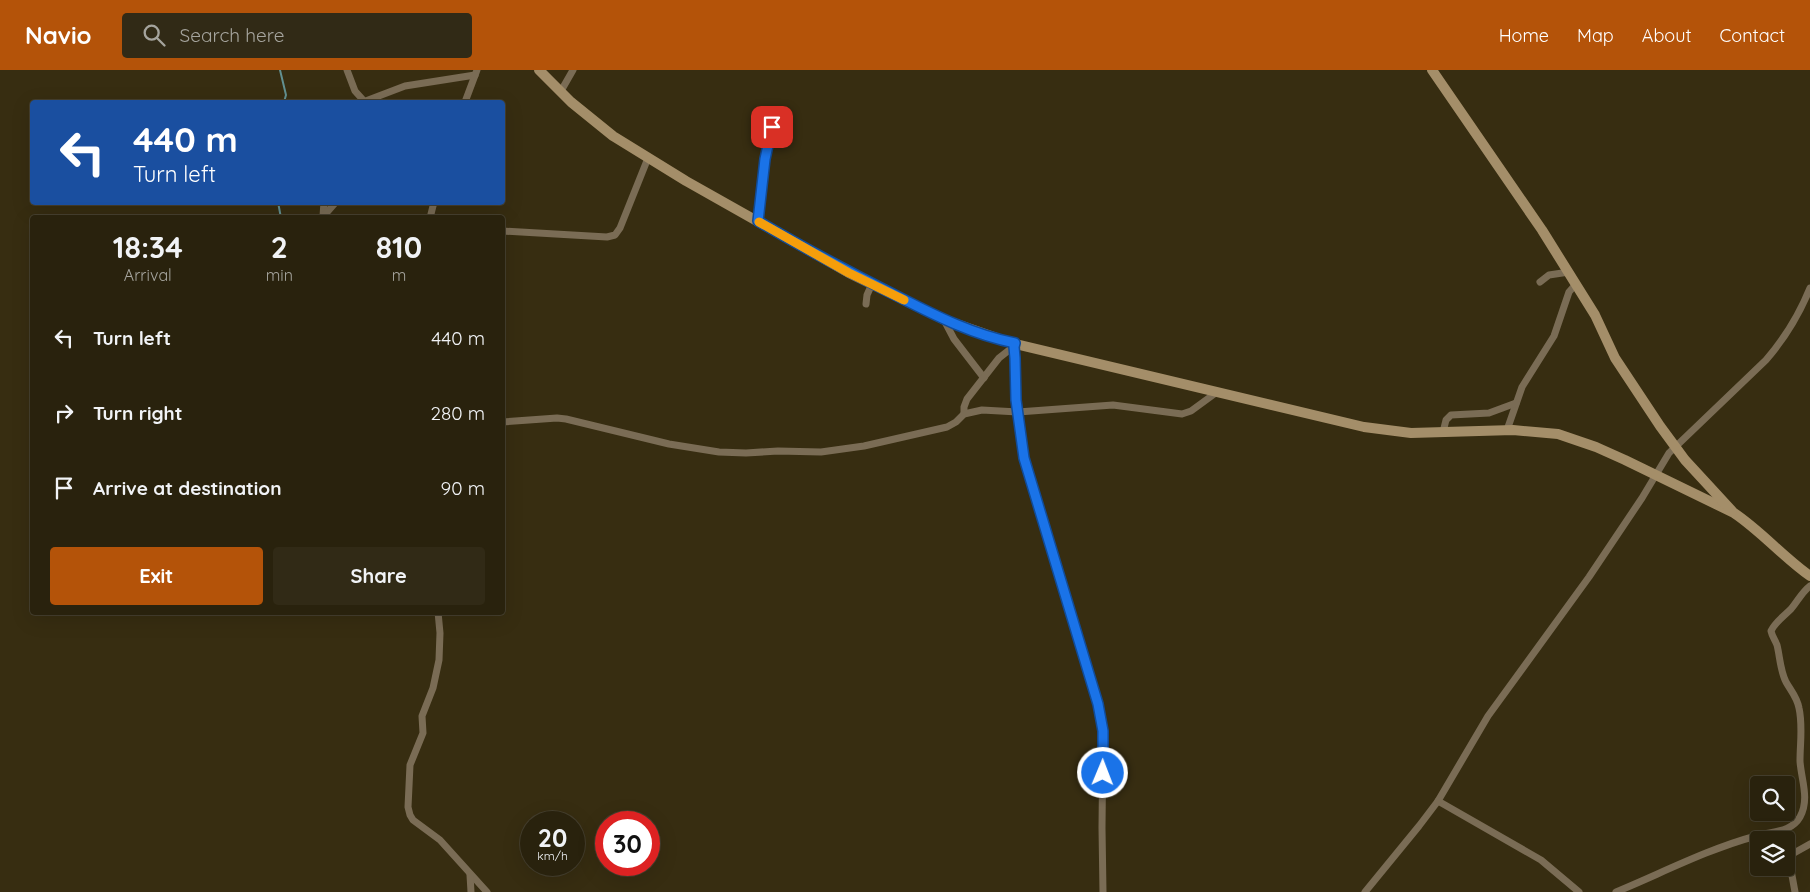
<!DOCTYPE html>
<html lang="en">
<head>
<meta charset="utf-8">
<style>
	body { margin:0; font-family:Quicksand,sans-serif; background:#312a16; color:#f1f3f6; height:100vh; display:flex; flex-direction:column; font-size:19px; white-space:nowrap }
	* { box-sizing:border-box; margin:0 }
	p { font-size:16px; color:#a5a49d }
	.icon { flex:none; width:28px; height:28px; fill:none; stroke:currentColor; stroke-width:2; stroke-linecap:round; stroke-linejoin:round }
	.map { position:relative; flex:1; overflow:hidden }
	.sheet { position:absolute; left:30px; top:145px; width:475px; height:400px; display:flex; flex-direction:column; background:#29220d; border-radius:5px; box-shadow:0 5px 20px #0002,0 0 0 1px #453f2e }
	.sheet>* { flex:none }
	.top-card { position:absolute; left:30px; top:30px; width:475px; height:105px; border-radius:5px; box-shadow:0 5px 20px #0002,0 0 0 1px #453f2e; background:#1a4fa0; color:#fff; overflow:hidden }
	.buttons { position:absolute; left:1750px; top:706px; display:grid; gap:10px }
	.buttons a { display:grid; place-items:center; width:45px; height:45px; border-radius:5px; background:#29220d; box-shadow:0 5px 20px #0002,0 0 0 1px #453f2e; font-size:25px }
	.speed { position:absolute; left:520px; top:741px; display:flex; gap:10px; font-size:25px; font-weight:700; text-align:center }
	.speed>* { display:grid; place-content:center; width:65px; height:65px; border-radius:50%; background:#29220d; box-shadow:0 5px 20px #0002,0 0 0 1px #453f2e; line-height:1 }
	.speed small { font-size:12px; font-weight:400 }
	.speed .limit { border:8px solid #d22; background:#fff; color:#111 }
	.pin { position:absolute; display:grid; place-items:center; width:42px; height:42px; color:#fff; margin:-21px; border-radius:10px; box-shadow:0 2px 8px #0006 }
	.me { position:absolute; width:55px; margin:-28px; rotate:1deg; stroke-linejoin:round; filter:drop-shadow(0 0 4px #0008) }
	.turn { display:flex; align-items:center; gap:18px; height:105px; padding:0 20px; font-size:22px }
	.turn .icon { width:65px; height:65px; stroke-width:2.5 }
	.turn b { display:block; font-size:35px; line-height:42px }
	.eta { display:flex; justify-content:space-evenly; align-items:center; height:85px; text-align:center }
	.eta b { font-size:30px; font-weight:700; line-height:35px }
	.cta { display:flex; gap:10px; margin-top:auto; padding:10px 20px }
	.cta a { flex:1; height:58px; border-radius:5px; background:#b45309; color:#fff; font-size:20px; font-weight:700; line-height:58px; text-align:center }
	.cta a+a { background:#312a16; color:#f1f3f6 }
	ul { padding:0; list-style:none }
	li { display:flex; align-items:center; gap:15px; height:75px; padding:0 20px }
	li div { flex:1 }
	li b { display:block; font-size:19px }
	li em { font-style:normal }
	header { display:flex; align-items:center; gap:30px; box-sizing:border-box; height:70px; padding:0 25px; background:#b45309; color:#fff }
	header strong { font-size:24px }
	nav { display:flex; gap:28px; margin-inline-start:auto; font-size:18px }
	.search { width:350px; height:45px; background:#312a16; display:flex; align-items:center; gap:12px; box-sizing:border-box; padding:0 18px; border-radius:5px; color:#a5a49d; font-size:19px }
	.map>svg:first-child { display:block }
</style>
</head>
<body>
<header>
<strong>Navio</strong>
<div class="search"><svg class="icon" aria-label="search" viewBox="0 0 24 24"><circle cx="10" cy="10" r="6"/><path d="M15 15l6 6"/></svg>Search here</div>
<nav><a>Home</a><a>Map</a><a>About</a><a>Contact</a></nav>
</header>
<div class="map">
<svg width="1810" height="822" viewBox="0 0 1810 822">
	<rect width="100%" height="100%" fill="#372d11"/>
	<g fill="none" stroke-linecap="round" stroke-linejoin="round">
		<g stroke="#629091" stroke-width="2">
			<polyline points="280,0 286,25 284,32"/>
			<polyline points="278,132 281,148"/>
		</g>
		<g stroke="#7a6c55" stroke-width="7">
			<polyline points="347,0 355,21 364,31"/>
			<polyline points="561,21 573,0"/>
			<polyline points="363,32 405,16 475,5"/>
			<polyline points="465,32 477,0"/>
			<polyline points="323,146 324,132"/>
			<polyline points="322,148 336,132"/>
			<polyline points="430,148 434,132"/>
			<polyline points="758,151 765,89 774,46"/>
			<polyline points="502,161 607,167 615,165 620,158 648,88"/>
			<polyline points="1540,212 1549,205 1569,202"/>
			<polyline points="866,234 867,225 872,214"/>
			<polyline points="944,250 954,269 984,308"/>
			<polyline points="1013,277 1015,288 1016,330 1024,388 1087,592 1098,634 1103,661 1102,758 1103,822"/>
			<polyline points="964,344 964,337 967,329 999,288 1013,277 1015,274"/>
			<polyline points="502,352 557,348 566,349 669,374 719,382 746,383 778,381 821,382 864,376 947,357 956,352 964,344 982,340 1018,342 1113,335 1182,344 1191,341 1217,322"/>
			<polyline points="1507,360 1522,317 1554,266 1569,222 1576,214"/>
			<polyline points="1443,362 1446,350 1451,345 1489,343 1516,333"/>
			<polyline points="438,542 440,563 439,590 433,618 422,646 423,663 410,695 408,737 410,745 413,750 440,770 487,822"/>
			<polyline points="1438,731 1541,790 1579,822"/>
			<polyline points="470,805 471,822"/>
			<path d="M1365,822L1419,756L1438,731L1488,646L1589,507L1642,428L1669,383L1766,290C1785,268 1799,245 1810,218"/>
			<path d="M1616,822C1662,803 1708,779 1756,766C1771,761 1791,763 1800,747C1810,729 1801,709 1800,691C1800,673 1803,656 1799,638C1797,627 1791,621 1786,612C1780,600 1780,587 1777,575C1775,570 1772,566 1771,561C1775,552 1784,546 1791,539C1798,531 1801,523 1810,516"/>
			<polyline points="1795,822 1789,789 1794,783 1810,774"/>
		</g>
		<g stroke="#a48e69" stroke-width="10">
			<path d="M539,0L571,32L613,66L686,111L849,203L945,250L1011,273L1364,357L1411,363L1513,360L1558,364L1596,377L1625,390L1734,443C1761,461 1783,487 1810,506"/>
			<polyline points="1432,0 1542,160 1595,245 1615,288 1660,356 1685,390 1732,441"/>
		</g>
	</g>
	<g fill="none" stroke-linecap="round" stroke-linejoin="round">
		<g stroke="#114b97" stroke-width="12">
			<path id="route" d="M772,57L765,89L758,151C804,178 851,203 899,227C936,246 974,265 1015,273L1014,277L1015,288L1016,330L1024,388L1098,634L1103,661V703"/>
		</g>
		<use href="#route" stroke="#1a73e8" stroke-width="9"/>
		<polyline stroke="#f59e0b" stroke-width="9" points="759,152 849,203 904,230"/>
	</g>
</svg>
<div class="buttons">
<a><svg class="icon" aria-label="search" viewBox="0 0 24 24"><circle cx="10" cy="10" r="6"/><path d="M15 15l6 6"/></svg></a>
<a><svg class="icon" aria-label="layers" viewBox="0 0 24 24"><path d="M12 4l9 5-9 5-9-5zM3 14l9 5 9-5"/></svg></a>
</div>
<div class="speed"><div>20<small>km/h</small></div><div class="limit">30</div></div>
<div class="pin" style="left:772px;top:57px;background:#d93025"><svg class="icon" aria-label="arrive" viewBox="0 0 24 24"><path d="M6 21V4h12l-3 4 3 4H6"/></svg></div>
<svg class="me" style="left:1103px;top:703px" viewBox="-20 -20 40 40"><circle r="17" fill="#1a73e8" stroke="#fff" stroke-width="3"/><path d="M0-11L8 9 0 5-8 9z" fill="#fff"/></svg>
<div class="top-card">
<div class="turn"><svg class="icon" aria-label="left" viewBox="0 0 24 24"><path d="M17 20v-9H6M10 6l-5 5 5 5"/></svg><div><b>440 m</b>Turn left</div></div>
</div>
<section class="sheet">
<div class="eta">
<div><b>18:34</b><p>Arrival</p></div>
<div><b>2</b><p>min</p></div>
<div><b>810</b><p>m</p></div>
</div>
<ul>
<li><svg class="icon" aria-label="left" viewBox="0 0 24 24"><path d="M17 20v-9H6M10 6l-5 5 5 5"/></svg><div><b>Turn left</b></div><em>440 m</em></li>
<li><svg class="icon" aria-label="right" viewBox="0 0 24 24"><path d="M7 20v-9h11M14 6l5 5-5 5"/></svg><div><b>Turn right</b></div><em>280 m</em></li>
<li><svg class="icon" aria-label="arrive" viewBox="0 0 24 24"><path d="M6 21V4h12l-3 4 3 4H6"/></svg><div><b>Arrive at destination</b></div><em>90 m</em></li>
</ul>
<div class="cta"><a>Exit</a><a>Share</a></div>
</section>
</div>
</body>
</html>
